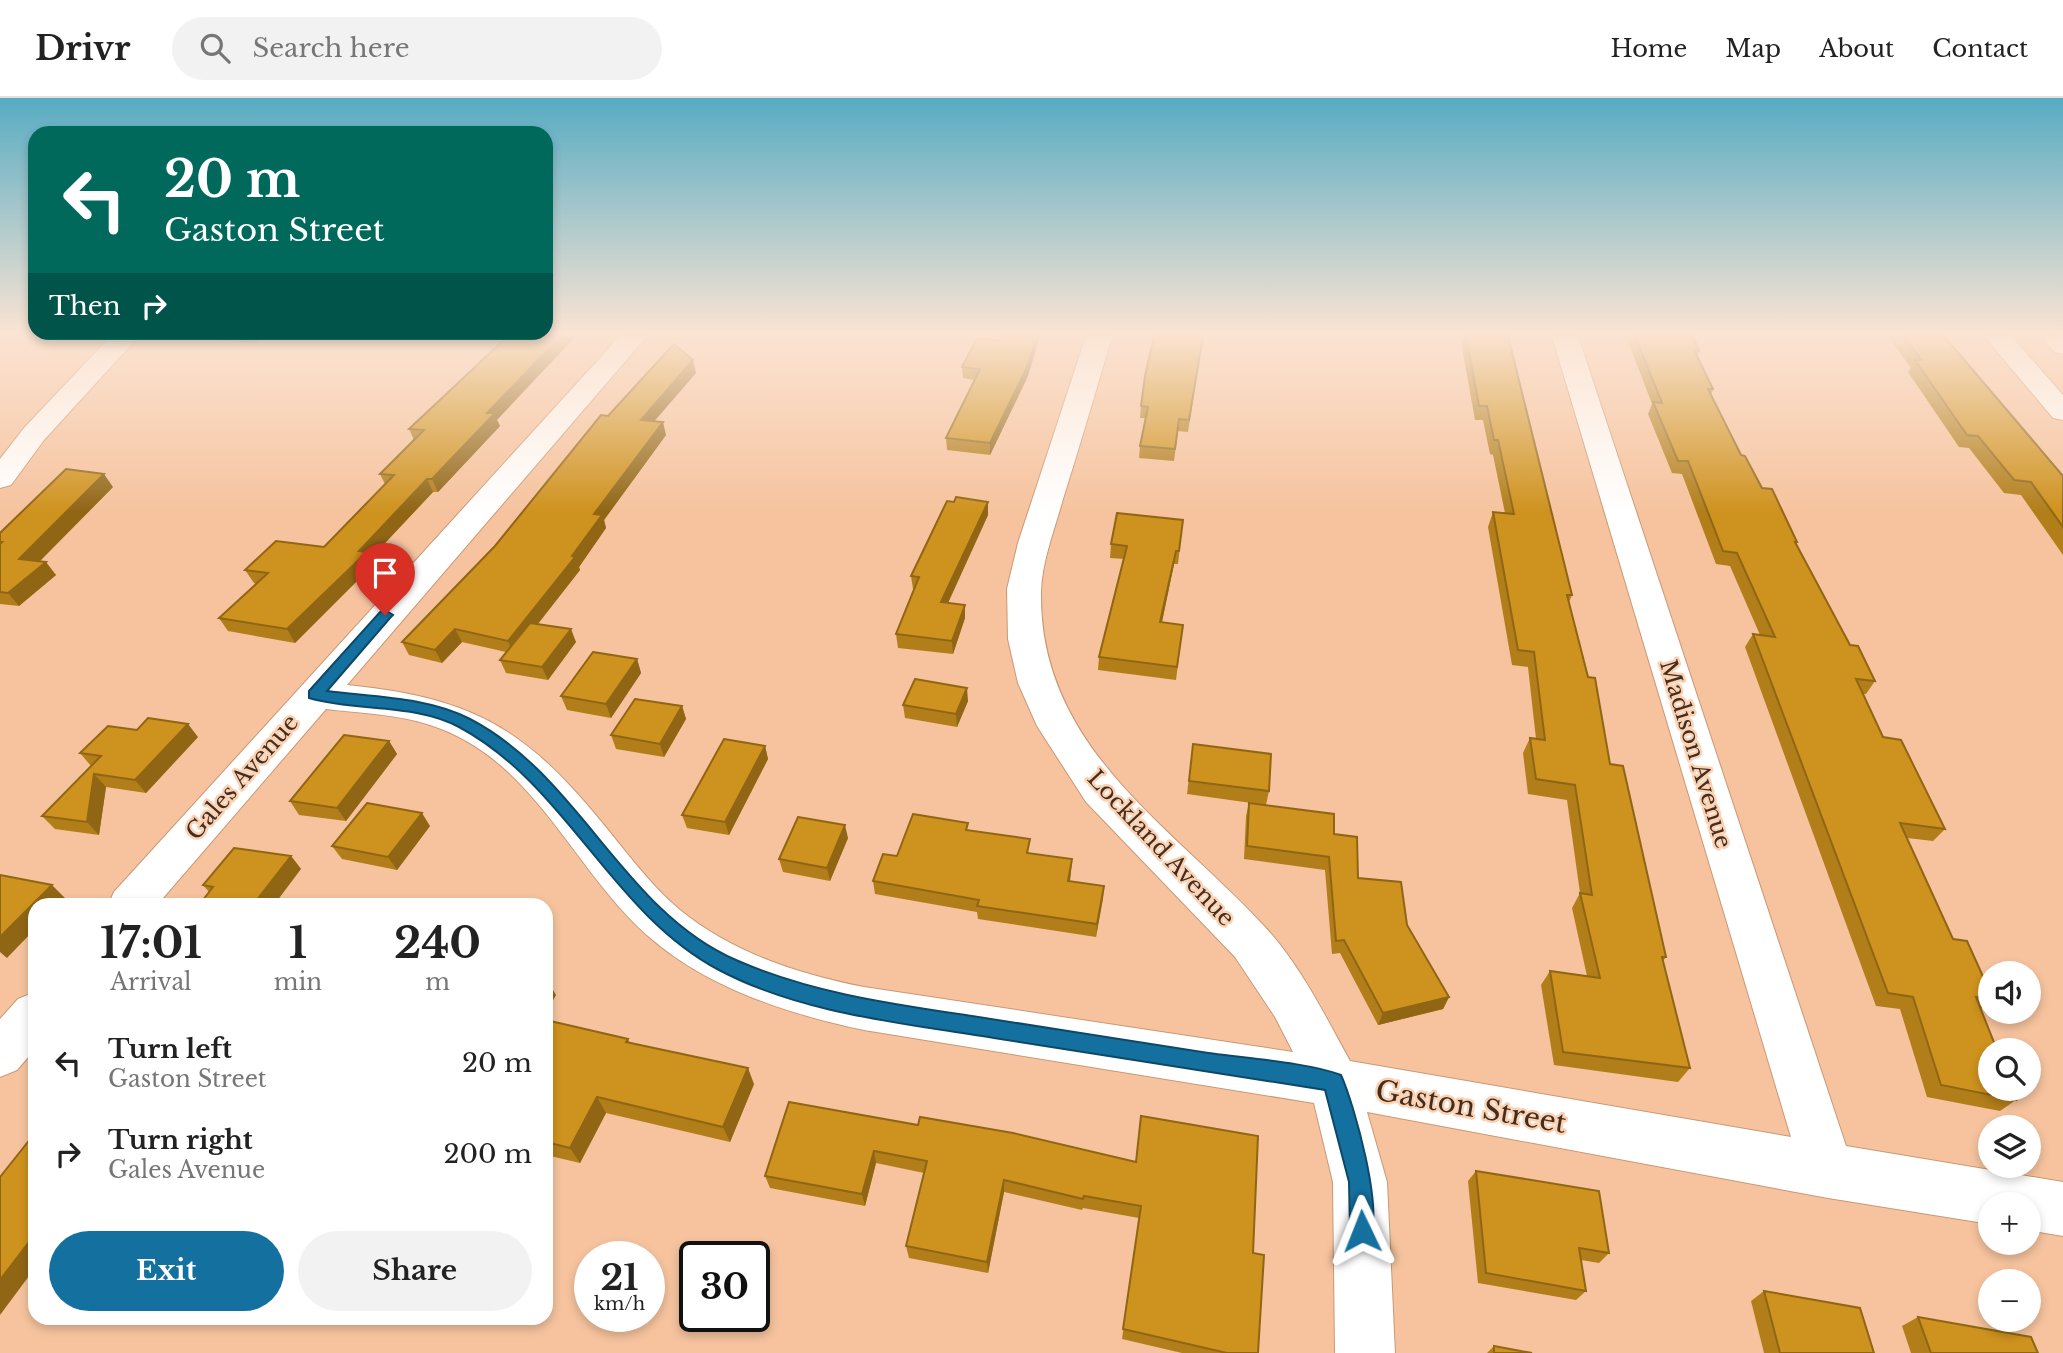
<!DOCTYPE html>
<html lang="en">
<head>
<meta charset="utf-8">
<style>
	body { margin:0; font-family:"Libre Baskerville",serif; background:#f2f2f2; color:#222; height:100vh; display:flex; flex-direction:column; font-size:26px; white-space:nowrap }
	* { box-sizing:border-box; margin:0 }
	p { font-size:23px; color:#767676 }
	.icon { flex:none; width:38px; height:38px; fill:none; stroke:currentColor; stroke-width:2; stroke-linecap:round; stroke-linejoin:round }
	.map { position:relative; flex:1; overflow:hidden }
	.details { position:absolute; left:28px; top:800px; width:525px; height:427px; display:flex; flex-direction:column; background:#fff; border-radius:21px; box-shadow:0 4px 10px #0003 }
	.details>* { flex:none }
	.guide { position:absolute; left:28px; top:28px; width:525px; height:214px; border-radius:21px; box-shadow:0 4px 10px #0003; background:#00695c; color:#fff; overflow:hidden }
	.tools { position:absolute; left:1978px; top:863px; display:grid; gap:14px }
	.tools a { display:grid; place-items:center; width:63px; height:63px; border-radius:50%; background:#fff; box-shadow:0 4px 10px #0003; font-size:35px }
	.speed { position:absolute; left:574px; top:1143px; display:flex; gap:14px; font-size:35px; font-weight:700; text-align:center }
	.speed>* { display:grid; place-content:center; width:91px; height:91px; border-radius:50%; background:#fff; box-shadow:0 4px 10px #0003; line-height:1 }
	.speed small { font-size:18px; font-weight:400 }
	.speed .limit { border:4px solid #111; border-radius:10px; background:#fff; color:#111 }
	.pin { position:absolute; display:grid; place-items:center; width:60px; height:60px; color:#fff; margin:-72px -30px; border-radius:50% 50% 50% 0; rotate:-45deg; box-shadow:0 0 7px #0007 }
	.pin .icon { rotate:45deg }
	.me { position:absolute; width:77px; margin:-38px; rotate:358deg; stroke-linejoin:round; filter:drop-shadow(0 0 5px #0008) }
	.turn { display:flex; align-items:center; gap:24px; height:147px; padding:0 21px; font-size:32px }
	.turn .icon { width:91px; height:91px; stroke-width:2.5 }
	.turn b { display:block; font-size:49px; line-height:60px }
	.then { display:flex; align-items:center; height:66px; padding:0 21px; background:#0003; gap:14px; font-size:26px }
	.eta { display:flex; justify-content:space-evenly; align-items:center; height:119px; text-align:center }
	.eta b { font-size:42px; font-weight:800; line-height:49px }
	.cta { display:flex; gap:14px; margin-top:auto; padding:14px 21px }
	.cta a { flex:1; height:80px; border-radius:42px; background:#14719f; color:#fff; font-size:28px; font-weight:800; line-height:80px; text-align:center }
	.cta a+a { background:#f2f2f2; color:#222 }
	ul { padding:0; list-style:none }
	li { display:flex; align-items:center; gap:21px; height:91px; padding:0 21px }
	li div { flex:1 }
	li b { display:block; font-size:26px }
	li em { font-style:normal }
	header { display:flex; align-items:center; gap:42px; box-sizing:border-box; height:98px; padding:0 35px; background:#fff; border-bottom:2px solid #e0e0e0 }
	header strong { font-size:33px }
	nav { display:flex; gap:38px; margin-inline-start:auto; font-size:24px }
	.search { width:490px; height:63px; background:#f2f2f2; display:flex; align-items:center; gap:18px; box-sizing:border-box; padding:0 24px; border-radius:38px; color:#767676; font-size:26px }
	.map>svg:first-child { display:block }
</style>
</head>
<body>
<header>
<strong>Drivr</strong>
<div class="search"><svg class="icon" aria-label="search" viewBox="0 0 24 24"><circle cx="10" cy="10" r="6"/><path d="M15 15l6 6"/></svg>Search here</div>
<nav><a>Home</a><a>Map</a><a>About</a><a>Contact</a></nav>
</header>
<div class="map">
<svg width="2063" height="1255" viewBox="0 0 2063 1255">
	<rect width="100%" height="100%" fill="#f6c39e"/>
	<g fill="none" stroke-linecap="round" stroke-linejoin="round">
		<g stroke="#c99874" stroke-width="2">
			<g id="street">
				<polygon points="111,238 139,238 44,342 11,387 0,390 0,361 24,330"/>
				<path d="M620,238H647L347,587C467,599 522,627 599,721C625,752 649,786 680,812C733,855 798,876 864,889L1293,954L1275,919L1235,859L1086,704L1037,628L1018,585L1008,541L1007,491L1018,445L1086,238H1112C1096,293 1080,347 1063,401C1055,430 1042,463 1041,493C1038,649 1171,727 1265,829C1301,868 1325,918 1350,963L1791,1039L1552,238H1578L1846,1048L2063,1084V1138L2028,1132V1106H1990V1126L1828,1100L1367,1014L1387,1084L1395,1255H1335L1333,1084L1314,1005L864,932C788,916 707,890 648,838C572,771 534,660 430,627C397,616 360,615 326,611L157,807H108L114,794Z"/>
				<polygon points="1984,238 2011,238 2063,297 2063,322 2053,320"/>
				<polygon points="2042,238 2063,238 2063,256 2054,254"/>
				<polygon points="35,894 35,951 17,972 0,979 0,921 18,901"/>
			</g>
		</g>
		<use href="#street" fill="#fff" fill-rule="evenodd"/>
	</g>
	<g fill="#b17e1a">
		<polygon points="203,238 264,238 255,245 204,241"/>
		<polygon points="1203,238 1188,334 1178,333 1174,363 1139,360 1140,348 1145,320 1140,320 1141,308"/>
		<polygon points="1460,238 1508,238 1572,497 1569,504 1610,666 1666,859 1663,863 1690,970 1678,984 1554,967 1541,887 1550,873 1587,878 1572,810 1580,795 1567,702 1528,696 1523,655 1530,640 1536,641 1528,569 1512,567 1488,429 1493,414 1505,415 1493,357 1490,356 1483,322 1475,322"/>
		<polygon points="1626,238 1693,238 1699,253 1697,258 1713,291 1711,297 1741,357 1797,444 1796,446 1850,547 1875,583 1866,596 1863,596 1883,639 1945,731 1933,743 1907,740 1953,841 1990,894 1990,904 1981,911 2016,1002 2000,1013 1927,999 1900,911 1876,908 1745,549 1753,536 1760,537 1730,468 1716,466 1682,376 1672,375 1648,316 1652,306"/>
		<polygon points="1888,238 1944,238 2063,378 2063,457 2021,397 2004,395 1969,350 1959,349 1908,274 1911,270"/>
		<polygon points="962,269 1028,278 990,357 947,352 946,340 975,282 963,280"/>
		<polygon points="696,275 654,323 666,337 604,422 606,430 579,469 580,472 538,526 576,544 548,582 506,575 500,562 506,554 462,544 442,565 409,557 402,544 495,448 608,318"/>
		<polygon points="497,322 500,328 438,394 433,394 370,461 373,467 295,545 228,533 219,520 256,486 254,485 245,472 324,449 385,386 380,376 414,342 409,331"/>
		<polygon points="113,389 40,463 56,477 19,508 0,506 0,435"/>
		<polygon points="988,417 948,505 965,507 965,520 953,556 898,550 896,536 914,491 913,491 911,478"/>
		<polygon points="1183,422 1178,466 1174,466 1162,524 1183,527 1176,582 1098,572 1099,559 1124,461 1110,460 1111,446"/>
		<polygon points="637,561 641,575 611,620 567,612 561,598"/>
		<polygon points="968,603 957,629 905,620 903,607"/>
		<polygon points="682,608 686,621 664,659 616,651 611,637"/>
		<polygon points="198,639 146,695 106,689 99,737 55,731 42,718 91,668 80,655"/>
		<polygon points="389,643 397,656 346,723 299,717 290,703"/>
		<polygon points="1193,646 1269,693 1266,707 1187,696"/>
		<polygon points="765,648 768,661 729,737 687,730 682,717"/>
		<polygon points="1249,705 1334,736 1358,780 1407,827 1449,899 1443,911 1378,927 1340,855 1332,856 1325,772 1244,761 1246,718"/>
		<polygon points="430,728 397,772 342,761 332,748"/>
		<polygon points="969,733 1030,755 1072,761 1070,783 1104,788 1096,839 978,821 977,814 875,796 873,783 897,758"/>
		<polygon points="848,740 830,783 783,774 779,761"/>
		<polygon points="291,758 301,771 209,794 203,787"/>
		<polygon points="546,922 628,941 630,945 754,986 730,1044 606,1015 580,1065 546,1057"/>
		<polygon points="918,1027 1013,1035 1253,1155 1258,1255 1182,1255 1122,1241 1139,1120 1083,1110 1082,1112 1004,1094 988,1175 909,1160 906,1148 924,1075 876,1065 865,1108 770,1090 765,1078"/>
		<polygon points="1476,1073 1609,1155 1599,1165 1581,1162 1586,1193 1576,1202 1478,1185 1468,1083"/>
		<polygon points="1764,1193 1874,1255 1764,1255 1751,1203"/>
		<polygon points="1918,1219 2038,1255 1911,1255 1902,1228"/>
		<polygon points="1494,1248 1532,1255 1487,1255"/>
	</g>
	<g fill="#906615">
		<polygon points="251,238 264,238 255,245"/>
		<polygon points="561,238 576,238 497,322 500,328 438,394 432,381 487,315"/>
		<polygon points="1037,238 1040,238 1028,278 990,357 990,345"/>
		<polygon points="693,262 696,275 645,334 641,322"/>
		<polygon points="663,324 666,337 604,422 606,430 579,469 580,472 514,556 508,543 572,458 594,416"/>
		<polygon points="104,376 113,389 29,474 19,461"/>
		<polygon points="427,381 433,394 370,461 373,467 295,545 287,531"/>
		<polygon points="988,404 988,417 942,518 941,504"/>
		<polygon points="1176,453 1174,466 1159,538 1160,524"/>
		<polygon points="46,464 56,477 19,508 8,495"/>
		<polygon points="965,507 965,520 953,556 952,543"/>
		<polygon points="455,531 462,544 442,565 435,552"/>
		<polygon points="571,531 576,544 548,582 542,569"/>
		<polygon points="637,561 641,575 611,620 606,606"/>
		<polygon points="967,590 968,603 957,629 956,616"/>
		<polygon points="682,608 686,621 664,659 660,646"/>
		<polygon points="188,626 198,639 146,695 135,682"/>
		<polygon points="389,643 397,656 346,723 337,710"/>
		<polygon points="765,648 768,661 729,737 725,724"/>
		<polygon points="94,676 106,689 99,737 87,724"/>
		<polygon points="422,715 430,728 397,772 388,759"/>
		<polygon points="845,727 848,740 830,783 827,770"/>
		<polygon points="291,758 301,771 274,807 253,807"/>
		<polygon points="1072,761 1071,774 1068,796 1068,783"/>
		<polygon points="52,787 65,800 59,807 35,807 35,831 7,860 0,854 0,839"/>
		<polygon points="1104,788 1103,801 1096,839 1097,826"/>
		<polygon points="546,881 556,897 546,914"/>
		<polygon points="1449,899 1443,911 1378,927 1383,915"/>
		<polygon points="748,970 754,986 730,1044 723,1029"/>
		<polygon points="597,999 606,1015 580,1065 570,1050"/>
		<polygon points="874,1053 876,1065 865,1108 862,1096"/>
		<polygon points="1004,1082 1004,1094 988,1175 987,1164"/>
		<polygon points="35,1136 35,1170 0,1217 0,1182"/>
	</g>
	<g fill="#ce921e" stroke="#906615" stroke-width="2">
		<polygon points="508,238 561,238 487,315 495,315 432,381 427,381 359,453 367,454 287,531 219,520 268,475 245,472 276,443 324,449 394,377 380,376 424,332 409,331"/>
		<polygon points="1003,238 1037,238 1028,267 990,345 946,340 980,271 962,269 977,240 1001,243"/>
		<polygon points="1154,238 1203,238 1189,322 1179,321 1175,351 1140,348 1148,309 1141,308 1145,278"/>
		<polygon points="1466,238 1508,238 1572,497 1567,497 1588,579 1595,580 1610,666 1623,668 1666,859 1662,859 1690,970 1563,954 1550,873 1600,880 1580,795 1592,797 1575,687 1536,681 1530,640 1545,642 1534,554 1518,552 1493,414 1514,416 1498,342 1494,342 1487,308 1479,308"/>
		<polygon points="1635,238 1693,238 1699,253 1694,252 1713,291 1708,291 1741,357 1745,358 1762,390 1772,391 1797,444 1795,444 1850,547 1858,548 1875,583 1856,581 1883,639 1901,642 1945,731 1900,725 1953,841 1967,843 1990,894 1990,901 1976,899 1997,952 1990,952 1990,990 2011,990 2016,1002 1941,987 1913,899 1888,895 1753,536 1775,539 1737,455 1723,453 1688,363 1678,363 1653,304 1662,305"/>
		<polygon points="1904,238 1944,238 2063,378 2063,429 2031,384 2014,382 1978,338 1967,337 1915,262 1921,262"/>
		<polygon points="674,246 693,262 641,322 663,324 594,416 602,417 572,458 575,459 508,543 455,531 435,552 402,544 495,448 601,317 608,318"/>
		<polygon points="66,371 104,376 19,461 46,464 8,495 0,494 0,446 2,444 0,444 0,435"/>
		<polygon points="956,399 988,404 941,504 965,507 952,543 896,536 919,479 911,478 947,403 954,404"/>
		<polygon points="1117,415 1183,422 1179,453 1176,453 1160,524 1183,527 1177,569 1099,559 1127,448 1111,446"/>
		<polygon points="530,525 571,531 542,569 500,562"/>
		<polygon points="593,554 637,561 606,606 561,598"/>
		<polygon points="915,581 967,590 956,616 903,607"/>
		<polygon points="635,601 682,608 660,646 611,637"/>
		<polygon points="148,620 188,626 135,682 94,676 87,724 42,718 101,658 80,655 108,628 137,632"/>
		<polygon points="344,637 389,643 337,710 290,703"/>
		<polygon points="724,641 765,648 725,724 682,717"/>
		<polygon points="1193,646 1271,656 1269,693 1189,683"/>
		<polygon points="367,705 422,715 388,759 332,748"/>
		<polygon points="1249,705 1334,716 1334,736 1357,739 1358,780 1401,784 1407,827 1449,899 1383,915 1344,842 1336,843 1329,759 1247,748"/>
		<polygon points="913,716 968,725 966,732 1030,741 1027,755 1072,761 1068,783 1104,788 1097,826 977,808 979,802 873,783 883,756 897,758"/>
		<polygon points="798,719 845,727 827,770 779,761"/>
		<polygon points="234,750 291,758 253,807 199,807 213,789 203,787"/>
		<polygon points="0,777 52,787 0,839"/>
		<polygon points="546,922 628,941 626,944 748,970 723,1029 597,999 570,1050 546,1044"/>
		<polygon points="789,1004 918,1027 920,1019 1013,1035 1136,1064 1141,1018 1258,1038 1253,1155 1264,1157 1258,1255 1227,1255 1123,1231 1141,1108 1084,1098 1083,1101 1004,1082 987,1164 906,1148 927,1063 874,1053 862,1096 765,1078"/>
		<polygon points="35,1035 35,1136 0,1182 0,1079"/>
		<polygon points="1476,1073 1599,1093 1609,1155 1579,1150 1586,1193 1486,1175"/>
		<polygon points="1764,1193 1860,1210 1874,1255 1780,1255"/>
		<polygon points="1918,1219 2031,1239 2038,1255 1931,1255"/>
		<polygon points="1494,1248 1532,1255 1494,1255"/>
	</g>
	<linearGradient id="sky" x2="0" y2="1"><stop stop-color="#57acc3"/><stop offset="0.57" stop-color="#fbe4d3"/><stop offset="1" stop-color="#fbe4d3" stop-opacity="0"/></linearGradient>
	<rect width="2063" height="414" fill="url(#sky)"/>
	<path fill="#14719f" stroke="#0d4967" stroke-width="2" d="M385,512L393,517L390,520L327,593C373,599 428,599 470,621C580,678 623,813 736,862C811,895 892,906 972,918C1049,930 1125,942 1202,954C1240,960 1307,964 1341,977C1355,1009 1383,1110 1370,1141L1362,1144L1353,1141L1350,1133L1349,1084L1325,992C1215,975 1104,957 994,940C903,925 802,916 719,872C611,815 567,687 459,629C414,605 357,614 309,600V593L380,514Z"/>
	<g text-anchor="middle" dominant-baseline="central" stroke-width="5" stroke-linejoin="round" paint-order="stroke">
		<g font-size="23" fill="#422e1f" stroke="#fcd2b4">
			<text transform="translate(1696 656) rotate(73)">Madison Avenue</text>
			<text transform="translate(242 679) rotate(-49)">Gales Avenue</text>
			<text transform="translate(1161 750) rotate(47)">Lockland Avenue</text>
		</g>
		<g font-size="28" fill="#422e1f" stroke="#fcd2b4">
			<text transform="translate(1471 1009) rotate(10)">Gaston Street</text>
		</g>
	</g>
</svg>
<div class="tools">
<a><svg class="icon" aria-label="sound" viewBox="0 0 24 24"><path d="M4 9h4l5-4v14l-5-4H4zM17 9q2 3 0 6"/></svg></a>
<a><svg class="icon" aria-label="search" viewBox="0 0 24 24"><circle cx="10" cy="10" r="6"/><path d="M15 15l6 6"/></svg></a>
<a><svg class="icon" aria-label="layers" viewBox="0 0 24 24"><path d="M12 4l9 5-9 5-9-5zM3 14l9 5 9-5"/></svg></a>
<a>+</a>
<a>−</a>
</div>
<div class="speed"><div>21<small>km/h</small></div><div class="limit">30</div></div>
<div class="pin" style="left:385px;top:517px;background:#d93025"><svg class="icon" aria-label="arrive" viewBox="0 0 24 24"><path d="M6 21V4h12l-3 4 3 4H6"/></svg></div>
<svg class="me" style="left:1362px;top:1133px" viewBox="-20 -20 40 40"><path d="M0-17L14 15 0 8-14 15z" fill="#14719f" stroke="#fff" stroke-width="4"/></svg>
<div class="guide">
<div class="turn"><svg class="icon" aria-label="left" viewBox="0 0 24 24"><path d="M17 20v-9H6M10 6l-5 5 5 5"/></svg><div><b>20 m</b>Gaston Street</div></div>
<div class="then">Then<svg class="icon" aria-label="right" viewBox="0 0 24 24"><path d="M7 20v-9h11M14 6l5 5-5 5"/></svg></div>
</div>
<section class="details">
<div class="eta">
<div><b>17:01</b><p>Arrival</p></div>
<div><b>1</b><p>min</p></div>
<div><b>240</b><p>m</p></div>
</div>
<ul>
<li><svg class="icon" aria-label="left" viewBox="0 0 24 24"><path d="M17 20v-9H6M10 6l-5 5 5 5"/></svg><div><b>Turn left</b><p>Gaston Street</p></div><em>20 m</em></li>
<li><svg class="icon" aria-label="right" viewBox="0 0 24 24"><path d="M7 20v-9h11M14 6l5 5-5 5"/></svg><div><b>Turn right</b><p>Gales Avenue</p></div><em>200 m</em></li>
</ul>
<div class="cta"><a>Exit</a><a>Share</a></div>
</section>
</div>
</body>
</html>
